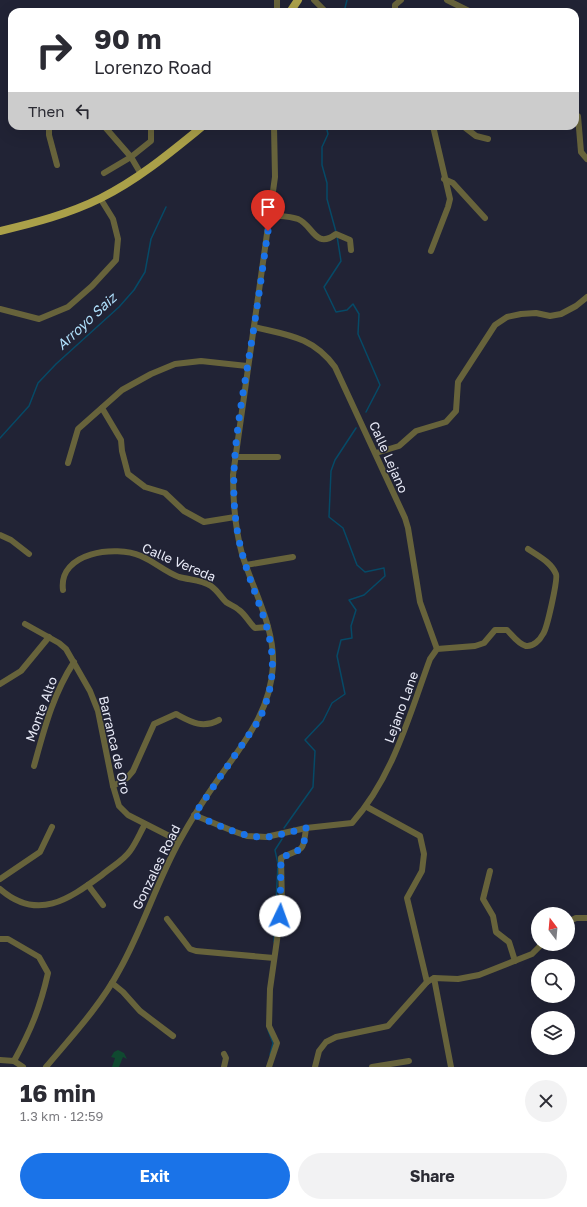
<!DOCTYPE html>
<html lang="en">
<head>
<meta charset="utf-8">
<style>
	body { margin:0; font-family:"Golos Text",sans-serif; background:#f2f2f3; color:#2b2b33; height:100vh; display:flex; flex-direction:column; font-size:15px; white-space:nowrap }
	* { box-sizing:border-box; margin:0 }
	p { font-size:13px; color:#7c7c81 }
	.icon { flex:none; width:22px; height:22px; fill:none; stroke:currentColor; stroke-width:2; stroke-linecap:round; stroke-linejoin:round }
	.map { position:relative; height:1067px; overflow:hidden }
	.side { display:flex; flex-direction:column; background:#fff; flex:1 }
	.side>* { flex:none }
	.top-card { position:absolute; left:8px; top:8px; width:571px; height:122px; border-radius:12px; box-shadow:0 4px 16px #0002; background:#fff; color:#2b2b33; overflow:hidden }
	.needle { width:26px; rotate:344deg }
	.controls { position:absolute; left:531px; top:907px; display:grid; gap:8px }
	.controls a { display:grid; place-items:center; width:44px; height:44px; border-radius:50%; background:#fff; box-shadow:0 4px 16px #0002; font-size:20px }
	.pin { position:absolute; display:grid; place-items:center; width:34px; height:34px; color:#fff; margin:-41px -17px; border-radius:50% 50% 50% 0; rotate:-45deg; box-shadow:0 0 4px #0007 }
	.pin .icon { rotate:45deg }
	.me { position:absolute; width:44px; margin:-22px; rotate:3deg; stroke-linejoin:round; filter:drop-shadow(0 0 3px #0008) }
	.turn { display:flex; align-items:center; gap:14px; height:84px; padding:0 20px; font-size:18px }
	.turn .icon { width:52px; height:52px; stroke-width:2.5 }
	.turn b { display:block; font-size:28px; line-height:34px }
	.then { display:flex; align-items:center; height:38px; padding:0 20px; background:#0003; gap:8px; font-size:15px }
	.round { display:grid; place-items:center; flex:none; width:42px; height:42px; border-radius:21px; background:#f2f2f3 }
	.head { display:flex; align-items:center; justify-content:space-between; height:68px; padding:0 20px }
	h1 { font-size:24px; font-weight:700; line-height:30px }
	.primary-button { display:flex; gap:8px; margin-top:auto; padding:8px 20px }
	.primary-button a { flex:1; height:46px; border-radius:24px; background:#1a73e8; color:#fff; font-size:16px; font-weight:700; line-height:46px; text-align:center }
	.primary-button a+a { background:#f2f2f3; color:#2b2b33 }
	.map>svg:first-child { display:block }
</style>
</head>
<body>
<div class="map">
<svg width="587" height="1067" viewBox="0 0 587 1067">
	<rect width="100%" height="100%" fill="#212335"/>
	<polygon fill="#104930" points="118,1050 124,1053 127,1059 123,1057 119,1067 112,1067 115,1058 111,1057 114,1052"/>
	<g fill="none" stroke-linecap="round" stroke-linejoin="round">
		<g stroke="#064a67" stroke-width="1.5">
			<polyline points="344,12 347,0"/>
			<polyline points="326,126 328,134 322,147 322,165 327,183 327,199 336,232"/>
			<polyline points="337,236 341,261 324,287 336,312 347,310 353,304 359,314 358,334 380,385 366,412"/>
			<polyline points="0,438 29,406 38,383 56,364 119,307 134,290 145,272 151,239 166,207"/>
			<polyline points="284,828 313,787 315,751 305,740 323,721 332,703 345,694 337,656 341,640 352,638 351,626 356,610 349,600 364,595 385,576 384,568 365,572 357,565 343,528 329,517 331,471 335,460 356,428"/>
			<polyline points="274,942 278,864 275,850 282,839"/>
			<polyline points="268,1030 273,1043 270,1055"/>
		</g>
		<g stroke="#67633b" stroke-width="6">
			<polyline points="314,0 326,12"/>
			<polyline points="447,0 471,12"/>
			<polyline points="277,12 277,0"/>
			<polyline points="395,12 395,5 401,0"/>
			<polyline points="575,115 578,116 581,152 587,159"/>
			<polyline points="49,126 49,135 57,165"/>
			<polyline points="104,126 131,157 141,174"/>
			<polyline points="463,126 476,136 488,139"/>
			<polyline points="104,173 131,157 151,141 151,126"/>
			<polyline points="444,179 453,183 485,218"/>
			<path d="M270,215C278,216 290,216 298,219C313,225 315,250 336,234L350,240L351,250"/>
			<polyline points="431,251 448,207 450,199 433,126"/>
			<polyline points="0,309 39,319 68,307 92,286 116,260 118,239 113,219 100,198"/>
			<path d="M254,327C288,335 313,337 335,367L405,518L408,528L420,602L437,649"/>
			<polyline points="102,408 121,440 122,451 128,474 145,487 165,493 184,511 204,522 235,517"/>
			<polyline points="376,453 399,446 416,431 446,422 456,411 458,382 495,325 507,317 521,314 536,313 550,316 561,314 576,306 587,297"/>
			<polyline points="235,457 278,457"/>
			<polyline points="68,463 78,429 122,390 151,374 175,364 201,361 247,366"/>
			<polyline points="0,535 11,540 29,554"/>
			<polyline points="246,565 293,557"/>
			<path d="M63,590C58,552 116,545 141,556C155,562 165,572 179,577C190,580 202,580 211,586C217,590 221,597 226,602C230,605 235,606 239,610C246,615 249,623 255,628L268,627"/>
			<polyline points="25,624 59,643 66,649 90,691 98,711 113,786 119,806 128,815 179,841"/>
			<polyline points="0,684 21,671 49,637"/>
			<path d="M34,766C44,730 53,694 74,662"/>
			<path d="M113,786L127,778L133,771L154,724L176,714C191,722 202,729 219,720"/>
			<polyline points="367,807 420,836 424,854 422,871 407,898 427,982"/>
			<path d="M194,815L233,831L247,836L266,837L306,828L352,823C393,777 409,716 430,659L437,649L475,646L484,643L495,630H507C512,635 518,644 526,646C533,647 540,640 543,634C547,629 558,579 556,574C551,562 538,556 528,549"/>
			<polyline points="490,871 483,899 493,916 496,932 509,942 515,961"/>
			<polyline points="0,879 40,852 52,827"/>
			<polyline points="88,885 103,905"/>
			<path d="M0,889C38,922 69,899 102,875C111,867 123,861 130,851C136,843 140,833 145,824"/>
			<polyline points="167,919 190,949 196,951 274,958"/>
			<polyline points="568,922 576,918 587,918"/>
			<path d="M0,939H8L39,957L48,973C40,1008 31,1030 14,1061L0,1060"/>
			<polyline points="434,978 451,1067"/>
			<polyline points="112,983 123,992 140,1011 173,1036"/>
			<polyline points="224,1054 226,1058 224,1067"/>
			<polyline points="14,1061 23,1067"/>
			<path d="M46,1067C72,1036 101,1005 120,969C143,928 157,881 180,840C192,818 205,798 219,778C245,741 270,712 273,666C275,627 253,590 242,554C235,528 233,502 233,475L275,177L274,126"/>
			<path d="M269,1067L277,1043L269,1026L270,989L282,905L281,858C303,847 303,854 306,828"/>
			<polyline points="315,1067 319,1051 326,1042 336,1037 388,1026 427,982 434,978 458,979 479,975 532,954 542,944"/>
			<polyline points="372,1067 409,1061"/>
		</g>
		<g stroke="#aaa049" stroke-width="8">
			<polyline points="290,12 298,0"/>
			<path d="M0,231C34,223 69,214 101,198C139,179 171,152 203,126"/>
		</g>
	</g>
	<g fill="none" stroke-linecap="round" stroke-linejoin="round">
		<path stroke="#1a73e8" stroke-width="7" stroke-dasharray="0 12.6" d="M268,231C262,271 257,311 250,351C240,413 226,477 239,540C253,608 293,647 259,720L194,815C218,824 240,838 266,837C279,836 293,831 306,828C303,854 303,847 281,858L280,916"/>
	</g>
	<g text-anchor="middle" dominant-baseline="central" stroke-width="3" stroke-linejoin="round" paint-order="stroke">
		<g font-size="13" fill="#e9ebf8" stroke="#212335">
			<text transform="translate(389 457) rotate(66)">Calle Lejano</text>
			<text transform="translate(179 562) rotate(23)">Calle Vereda</text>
			<text transform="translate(401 707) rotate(-70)">Lejano Lane</text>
			<text transform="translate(41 709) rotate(-70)">Monte Alto</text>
			<text transform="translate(115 745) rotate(77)">Barranca de Oro</text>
			<text transform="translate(156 867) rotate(-64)">Gonzales Road</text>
		</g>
		<g font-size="14" font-style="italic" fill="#afdffb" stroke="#212335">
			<text transform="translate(86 321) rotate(-43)">Arroyo Saiz</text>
		</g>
	</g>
</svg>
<div class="controls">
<a><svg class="needle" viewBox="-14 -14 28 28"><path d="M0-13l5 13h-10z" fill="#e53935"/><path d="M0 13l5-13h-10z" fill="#7c7c81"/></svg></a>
<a><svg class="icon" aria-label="search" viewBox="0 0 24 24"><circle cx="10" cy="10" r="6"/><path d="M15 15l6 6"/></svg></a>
<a><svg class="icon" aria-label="layers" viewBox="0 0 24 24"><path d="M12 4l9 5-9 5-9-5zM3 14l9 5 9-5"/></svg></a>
</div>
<div class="pin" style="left:268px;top:231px;background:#d93025"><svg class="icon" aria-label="arrive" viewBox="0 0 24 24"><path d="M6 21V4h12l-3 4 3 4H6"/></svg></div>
<svg class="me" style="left:280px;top:916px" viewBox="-20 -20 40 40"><circle r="19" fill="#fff"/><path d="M0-13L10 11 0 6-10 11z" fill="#1a73e8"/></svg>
<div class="top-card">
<div class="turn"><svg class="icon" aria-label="right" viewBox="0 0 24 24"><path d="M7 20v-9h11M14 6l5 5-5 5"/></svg><div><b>90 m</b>Lorenzo Road</div></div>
<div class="then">Then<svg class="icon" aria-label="left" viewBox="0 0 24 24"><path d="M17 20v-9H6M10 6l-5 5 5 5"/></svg></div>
</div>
</div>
<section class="side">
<div class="head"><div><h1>16 min</h1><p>1.3 km · 12:59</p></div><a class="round"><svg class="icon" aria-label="close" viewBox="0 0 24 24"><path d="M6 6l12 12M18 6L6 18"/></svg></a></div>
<div class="primary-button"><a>Exit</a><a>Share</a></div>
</section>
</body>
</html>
